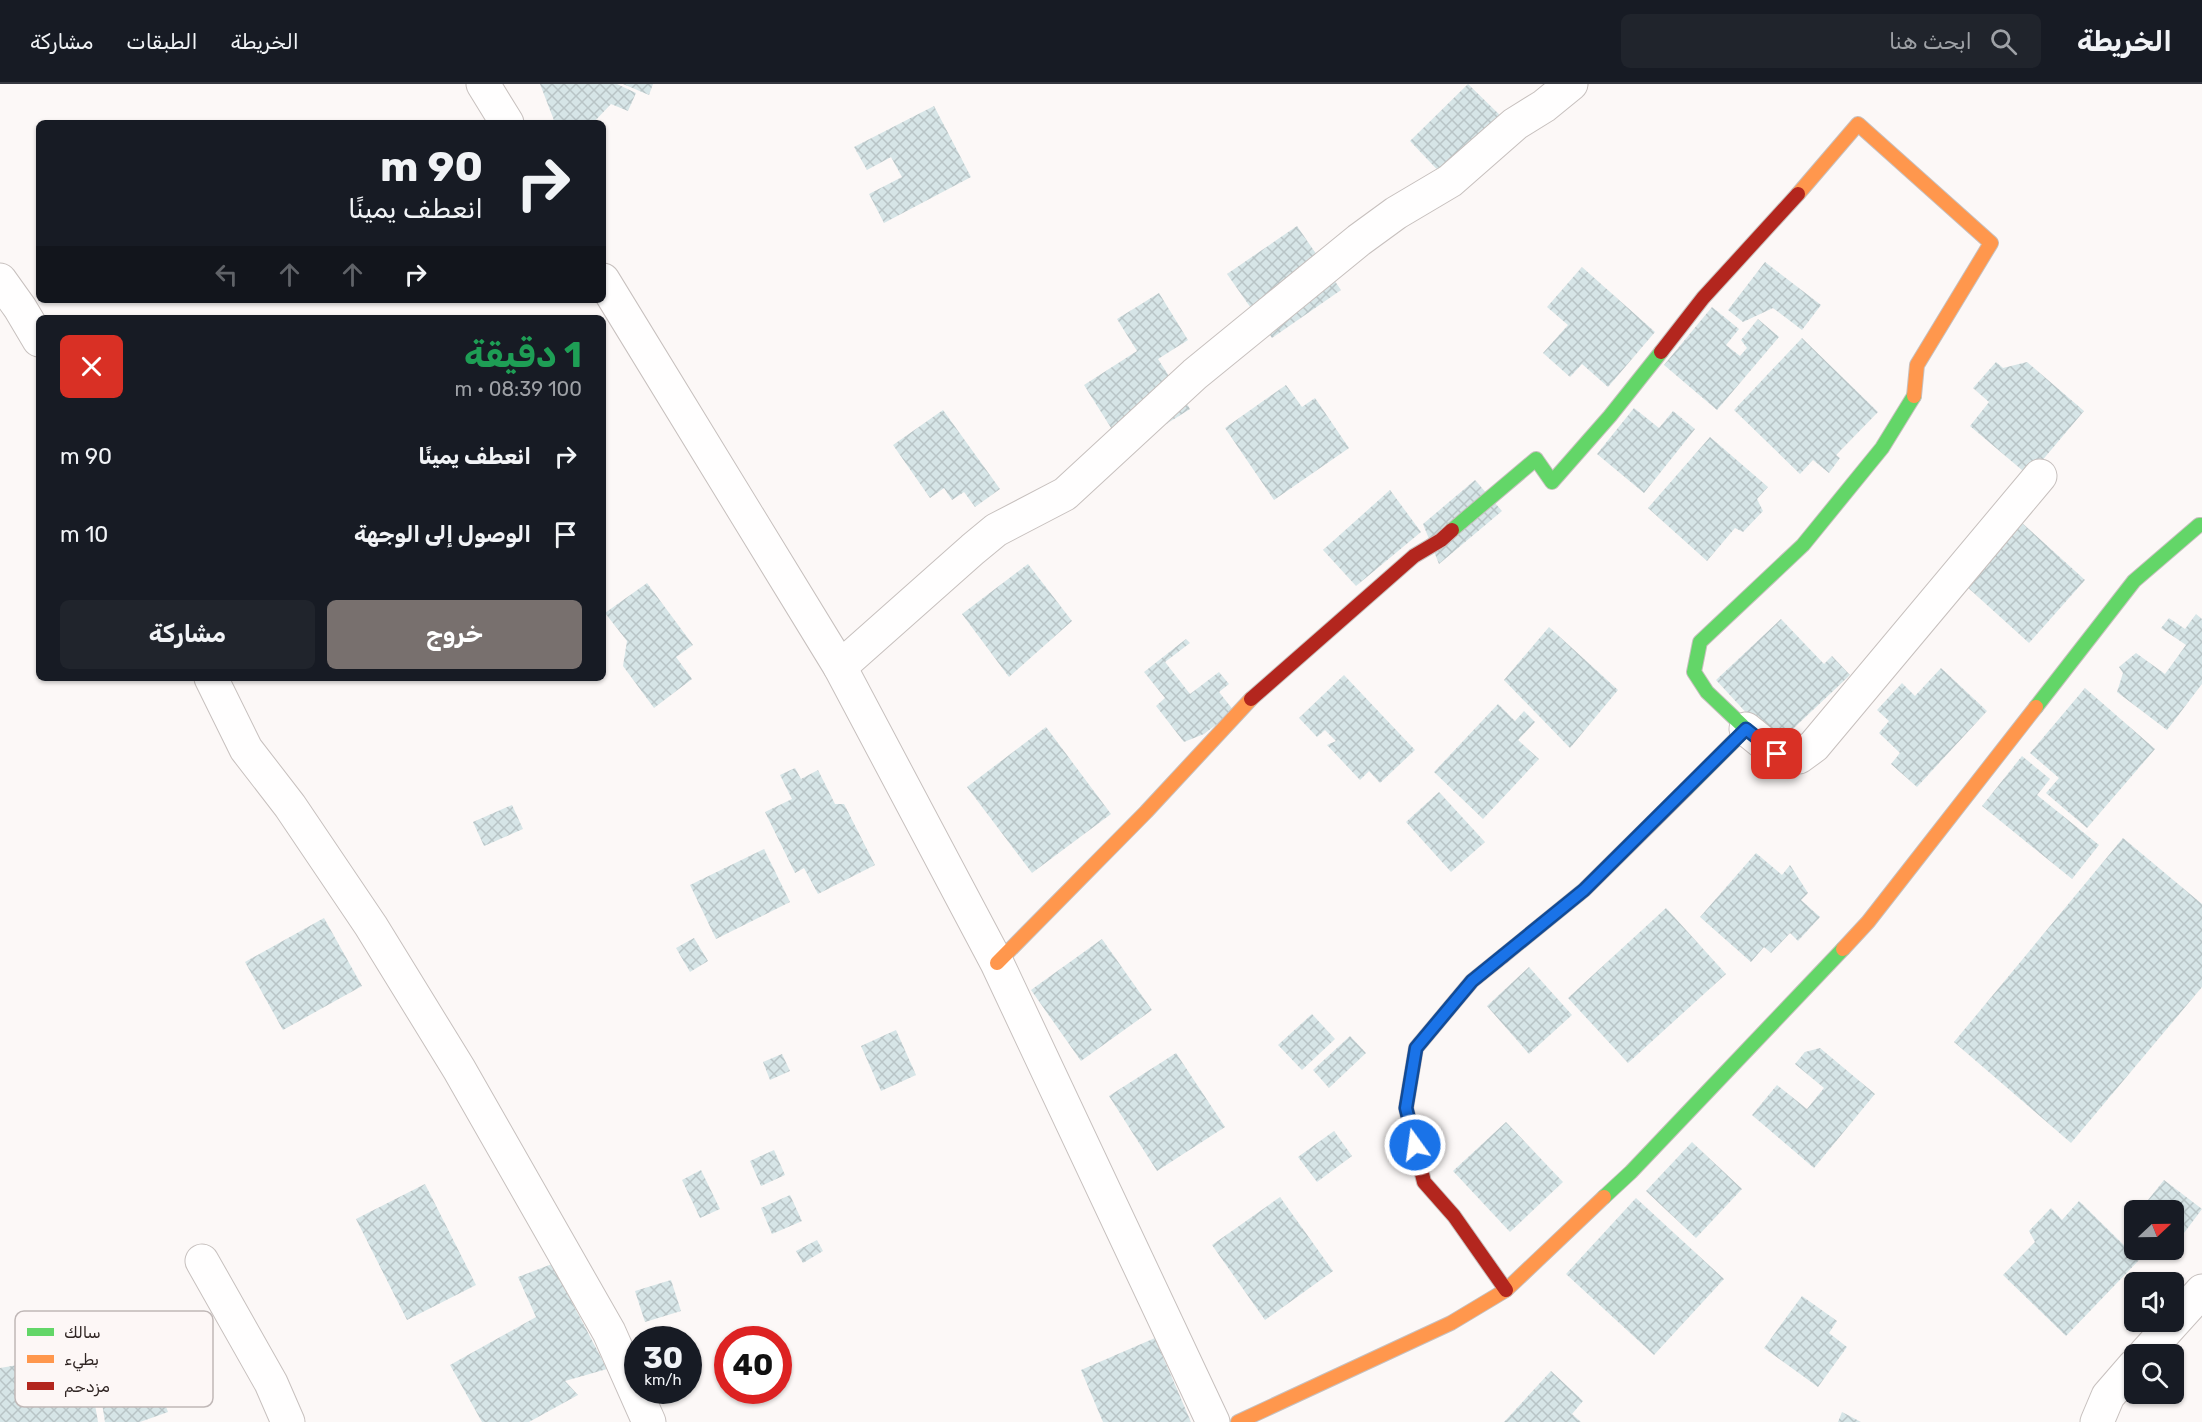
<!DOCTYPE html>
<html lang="ar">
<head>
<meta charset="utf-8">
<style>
	body { margin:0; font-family:Rubik,Vazirmatn,sans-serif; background:#20242c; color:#f1f3f6; direction:rtl; height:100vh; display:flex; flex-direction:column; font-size:22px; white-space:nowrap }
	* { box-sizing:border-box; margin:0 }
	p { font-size:20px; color:#9ea1a6 }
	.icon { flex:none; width:33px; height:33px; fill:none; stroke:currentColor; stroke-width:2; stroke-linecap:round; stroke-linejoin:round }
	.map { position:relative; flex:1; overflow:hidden; direction:ltr }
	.side { position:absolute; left:36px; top:231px; width:570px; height:366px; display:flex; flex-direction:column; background:#171b24; border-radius:9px; box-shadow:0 2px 4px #0004; direction:rtl }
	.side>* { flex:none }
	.guide { position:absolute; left:36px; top:36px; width:570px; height:183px; border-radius:9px; box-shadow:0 2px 4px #0004; direction:rtl; background:#171b24; color:#f1f3f6; overflow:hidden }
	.needle { width:39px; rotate:68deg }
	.buttons { position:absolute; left:2124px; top:1116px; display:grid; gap:12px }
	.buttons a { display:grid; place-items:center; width:60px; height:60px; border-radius:9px; background:#171b24; box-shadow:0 2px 4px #0004; font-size:30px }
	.speed { position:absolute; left:624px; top:1242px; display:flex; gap:12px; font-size:30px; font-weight:700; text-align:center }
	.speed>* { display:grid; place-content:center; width:78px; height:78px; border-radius:50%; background:#171b24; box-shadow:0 2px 4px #0004; line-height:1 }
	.speed small { font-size:15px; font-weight:400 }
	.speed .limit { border:9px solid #d22; background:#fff; color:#111 }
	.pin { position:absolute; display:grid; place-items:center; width:51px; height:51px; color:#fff; margin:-26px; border-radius:12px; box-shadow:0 3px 9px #0006 }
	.me { position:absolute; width:66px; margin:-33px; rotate:346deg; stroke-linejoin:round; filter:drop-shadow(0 0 4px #0008) }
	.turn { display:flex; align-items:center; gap:21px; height:126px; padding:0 24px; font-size:27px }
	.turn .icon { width:78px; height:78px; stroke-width:2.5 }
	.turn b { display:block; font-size:42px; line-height:51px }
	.lanes { display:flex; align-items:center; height:57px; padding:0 24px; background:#0003; justify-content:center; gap:30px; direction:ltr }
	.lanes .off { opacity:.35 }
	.round { display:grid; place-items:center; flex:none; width:63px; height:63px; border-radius:9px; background:#20242c }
	.head { display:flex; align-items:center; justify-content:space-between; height:102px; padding:0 24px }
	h1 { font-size:36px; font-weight:700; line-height:45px; color:#1e9e55 }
	.cta { display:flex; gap:12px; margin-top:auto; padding:12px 24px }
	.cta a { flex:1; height:69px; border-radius:9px; background:#78706e; color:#fff; font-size:24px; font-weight:700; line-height:69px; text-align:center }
	.cta a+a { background:#20242c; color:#f1f3f6 }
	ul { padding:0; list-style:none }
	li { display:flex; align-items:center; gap:18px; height:78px; padding:0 24px }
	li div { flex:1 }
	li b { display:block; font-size:22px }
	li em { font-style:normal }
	header { display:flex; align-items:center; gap:36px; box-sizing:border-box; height:84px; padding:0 30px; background:#171b24; border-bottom:2px solid #363941 }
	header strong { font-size:28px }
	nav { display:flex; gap:33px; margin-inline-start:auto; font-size:21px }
	.search { width:420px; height:54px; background:#20242c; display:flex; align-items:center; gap:15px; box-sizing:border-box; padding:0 21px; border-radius:9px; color:#9ea1a6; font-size:22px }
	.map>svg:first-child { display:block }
</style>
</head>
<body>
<header>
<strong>الخريطة</strong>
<div class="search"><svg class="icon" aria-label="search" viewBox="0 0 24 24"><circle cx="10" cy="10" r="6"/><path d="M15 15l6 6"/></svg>ابحث هنا</div>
<nav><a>الخريطة</a><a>الطبقات</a><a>مشاركة</a></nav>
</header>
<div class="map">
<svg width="2202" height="1338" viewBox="0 0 2202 1338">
	<defs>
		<pattern id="building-cross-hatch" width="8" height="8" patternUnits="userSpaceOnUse" patternTransform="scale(1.5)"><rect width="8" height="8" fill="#d6e5e7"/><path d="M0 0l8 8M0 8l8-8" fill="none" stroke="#b8c4c6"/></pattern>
	</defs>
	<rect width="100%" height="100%" fill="#fcf8f7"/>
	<g fill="url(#building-cross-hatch)">
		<polygon points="540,0 617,0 636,9 628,27 611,20 593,39 555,39"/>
		<polygon points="623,0 653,0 649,11"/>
		<polygon points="1468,0 1507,38 1448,97 1410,57"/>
		<polygon points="934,22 971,93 884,139 869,110 902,93 891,73 867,86 854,63"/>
		<polygon points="1297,142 1341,206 1272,254 1227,190"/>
		<polygon points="1765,178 1821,221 1802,246 1773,224 1743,238 1728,226"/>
		<polygon points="1582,183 1655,248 1608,303 1582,280 1570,293 1543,269 1568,241 1547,223"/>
		<polygon points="1159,209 1188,256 1158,275 1190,325 1125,366 1084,301 1137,267 1117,235"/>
		<polygon points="1712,223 1739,245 1726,261 1740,272 1747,264 1741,256 1758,235 1779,253 1717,326 1664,281"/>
		<polygon points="1802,254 1878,328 1836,371 1840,374 1829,389 1813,376 1800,390 1734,326"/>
		<polygon points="1996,278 2003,284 2027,278 2084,327 2029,392 1970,342 1989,318 1973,304"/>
		<polygon points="1286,301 1302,323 1315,314 1349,364 1274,416 1225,344"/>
		<polygon points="1634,324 1659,344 1673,327 1695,345 1644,409 1597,370"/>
		<polygon points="943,326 1000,405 975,423 964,408 952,416 944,404 930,414 893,361"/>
		<polygon points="1710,353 1768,403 1757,415 1763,427 1743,448 1735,444 1707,477 1648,424"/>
		<polygon points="1475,396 1502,427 1439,480 1423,440"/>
		<polygon points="1390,406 1421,448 1356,502 1323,466"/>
		<polygon points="2021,438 2085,496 2029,559 1965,501"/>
		<polygon points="1028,480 1072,537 1009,593 962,530"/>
		<polygon points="647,499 693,561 676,573 692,595 654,624 623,582 627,557 605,529"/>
		<polygon points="2196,530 2202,535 2202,600 2167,646 2117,608 2123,589 2119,583 2136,569 2165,590 2186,561 2161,544 2169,534 2185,545"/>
		<polygon points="1781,535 1824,580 1832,572 1850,591 1776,661 1716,596"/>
		<polygon points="1549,543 1618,606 1570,664 1504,596"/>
		<polygon points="1186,555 1190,559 1165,578 1190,610 1219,588 1229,600 1219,608 1234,627 1204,650 1184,658 1156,622 1165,614 1144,588"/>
		<polygon points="1941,584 1987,627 1917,703 1891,680 1900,669 1879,649 1889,637 1877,626 1902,599 1915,612"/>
		<polygon points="1344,591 1415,666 1380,699 1369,687 1360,696 1327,661 1336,657 1325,646 1317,653 1299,634"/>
		<polygon points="2085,604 2155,665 2087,744 2046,709 2059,694 2030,669"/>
		<polygon points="1498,620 1515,637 1524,627 1535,638 1518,656 1539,675 1483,735 1434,688"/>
		<polygon points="1046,643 1111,730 1032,789 967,703"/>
		<polygon points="2022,672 2050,695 2037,711 2099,761 2072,795 1982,722"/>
		<polygon points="795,684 801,695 818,686 835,720 844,720 875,781 818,810 804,784 795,789 765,728 792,715 780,691"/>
		<polygon points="1439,708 1485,758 1451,788 1406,738"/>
		<polygon points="512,721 523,745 484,762 473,738"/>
		<polygon points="2123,754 2202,820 2202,903 2071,1059 1954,958"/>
		<polygon points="764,765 790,818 716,855 690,801"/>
		<polygon points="1756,769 1782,791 1790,781 1808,809 1801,816 1820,833 1798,857 1790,849 1771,869 1764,863 1751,878 1700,833"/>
		<polygon points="1666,824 1726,890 1628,979 1568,914"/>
		<polygon points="324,834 362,902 283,946 245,878"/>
		<polygon points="694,854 708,877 690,888 676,864"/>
		<polygon points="1102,855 1152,926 1081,977 1031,906"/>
		<polygon points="1529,883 1572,931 1529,970 1487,922"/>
		<polygon points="1312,930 1335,955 1302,986 1278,961"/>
		<polygon points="896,946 916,991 881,1007 861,962"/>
		<polygon points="1350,952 1366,969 1329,1004 1313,986"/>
		<polygon points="1820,964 1875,1010 1814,1084 1752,1031 1777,1001 1807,1025 1824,1004 1795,980 1805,968"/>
		<polygon points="1176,969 1225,1043 1157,1087 1109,1012"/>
		<polygon points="782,970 790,987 770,996 763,978"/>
		<polygon points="1506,1038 1563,1098 1510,1148 1453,1087"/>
		<polygon points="1334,1047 1352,1072 1317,1098 1298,1073"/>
		<polygon points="1692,1058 1742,1105 1696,1154 1646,1107"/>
		<polygon points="774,1066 785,1091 761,1102 750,1077"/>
		<polygon points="701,1086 720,1125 700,1134 682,1096"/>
		<polygon points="2164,1096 2202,1125 2178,1157 2174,1153 2174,1126 2140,1126"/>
		<polygon points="425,1100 476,1201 407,1236 356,1135"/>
		<polygon points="790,1111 802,1137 772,1150 761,1124"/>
		<polygon points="1280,1113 1333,1187 1265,1236 1212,1161"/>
		<polygon points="1636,1114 1724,1195 1654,1271 1566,1190"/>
		<polygon points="2079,1117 2139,1176 2066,1252 2003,1191 2035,1158 2029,1147 2051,1124 2062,1136"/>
		<polygon points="817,1156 823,1167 803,1179 796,1167"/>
		<polygon points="552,1180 607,1285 565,1297 578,1311 529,1338 482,1338 450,1281 536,1233 518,1193"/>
		<polygon points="671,1196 681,1227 645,1238 635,1207"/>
		<polygon points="1802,1212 1837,1237 1829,1249 1847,1263 1818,1303 1764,1264"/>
		<polygon points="135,1238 168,1328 140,1338 105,1338 92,1256"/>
		<polygon points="1155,1254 1191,1338 1103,1338 1081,1286"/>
		<polygon points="47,1276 53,1286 88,1280 98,1338 0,1338 0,1284"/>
		<polygon points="1551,1287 1583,1317 1572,1330 1581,1338 1504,1338"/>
		<polygon points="1842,1328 1861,1338 1838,1338"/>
	</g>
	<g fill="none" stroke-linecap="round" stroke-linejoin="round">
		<g stroke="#c7c0be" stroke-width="35">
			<g id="street">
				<polyline points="483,0 507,39"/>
				<polyline points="0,196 20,224 39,256"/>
				<polyline points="603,196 840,583 997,879 1213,1338"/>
				<polyline points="840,583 973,465 996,446 1065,410 1195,290 1359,156 1396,129 1450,97 1515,40 1544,22 1571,0"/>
				<polyline points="211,594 246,665 290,722 371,842 459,985 609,1248 649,1338"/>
				<polyline points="1746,645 1777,670 1799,673 1814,662 2040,392"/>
				<polyline points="202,1177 271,1299 288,1338"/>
				<polyline points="2145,1270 2202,1207"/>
				<polyline points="2097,1338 2108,1312 2134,1282"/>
			</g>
		</g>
		<g stroke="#c7c0be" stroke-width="16">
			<g id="fast">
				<polyline points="1452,446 1536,375 1552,398 1610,332 1661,268"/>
				<polyline points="2036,623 2134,497 2199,441 2202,441"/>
				<polyline points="1686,705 1746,645 1707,608 1694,588 1700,558 1803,461 1882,364 1914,312"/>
				<polyline points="1604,1113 1631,1088 1843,865"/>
			</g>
		</g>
		<g stroke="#c7c0be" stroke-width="16">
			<g id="slow">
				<polyline points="1798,110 1858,40 1991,159 1917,281 1914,312"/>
				<polyline points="1843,865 1868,838 2036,623"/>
				<polyline points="1503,872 1584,806 1686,705"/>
				<polyline points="997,879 1146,728 1251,615"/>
				<polyline points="1238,1338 1451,1239 1506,1206 1604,1113"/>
			</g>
		</g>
		<g stroke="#c7c0be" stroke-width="16">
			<g id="jam">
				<polyline points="1661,268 1703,214 1798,110"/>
				<polyline points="1251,615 1414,472 1441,456 1452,446"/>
				<polyline points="1503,872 1472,897 1416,964 1406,1024 1424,1098 1454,1132 1506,1206"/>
			</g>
		</g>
		<use href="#street" stroke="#fffefe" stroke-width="33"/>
		<use href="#fast" stroke="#63d668" stroke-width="14"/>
		<use href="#slow" stroke="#ff974d" stroke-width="14"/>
		<use href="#jam" stroke="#b3261e" stroke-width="14"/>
	</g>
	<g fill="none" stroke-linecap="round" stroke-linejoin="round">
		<g stroke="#114b97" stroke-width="15">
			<polyline id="route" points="1415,1061 1406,1024 1416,964 1472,897 1584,806 1746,645 1777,670"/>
		</g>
		<use href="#route" stroke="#1a73e8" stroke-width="10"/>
	</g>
	<rect x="15" y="1227" width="198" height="96" rx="9" fill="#fdf7f6" stroke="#c0b8b7" stroke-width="1.5"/>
	<rect x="27" y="1244" width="27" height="8" fill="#63d668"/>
	<rect x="27" y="1271" width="27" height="8" fill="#ff974d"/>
	<rect x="27" y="1298" width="27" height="8" fill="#b3261e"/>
	<g font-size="16" fill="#312624">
		<text x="64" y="1254">سالك</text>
		<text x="64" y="1281">بطيء</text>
		<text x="64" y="1308">مزدحم</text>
	</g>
</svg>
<div class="buttons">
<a><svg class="needle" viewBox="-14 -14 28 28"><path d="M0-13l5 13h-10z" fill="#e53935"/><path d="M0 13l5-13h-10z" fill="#9ea1a6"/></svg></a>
<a><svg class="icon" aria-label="sound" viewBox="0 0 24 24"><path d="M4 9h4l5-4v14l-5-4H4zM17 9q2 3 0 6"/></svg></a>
<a><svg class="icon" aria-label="search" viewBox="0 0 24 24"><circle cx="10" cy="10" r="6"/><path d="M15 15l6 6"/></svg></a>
</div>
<div class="speed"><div>30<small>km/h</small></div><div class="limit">40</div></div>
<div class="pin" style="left:1777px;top:670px;background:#d93025"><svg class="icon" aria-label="arrive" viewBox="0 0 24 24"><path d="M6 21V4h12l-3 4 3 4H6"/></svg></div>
<svg class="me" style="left:1415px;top:1061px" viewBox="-20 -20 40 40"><circle r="17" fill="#1a73e8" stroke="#fff" stroke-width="3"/><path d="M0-11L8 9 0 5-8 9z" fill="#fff"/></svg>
<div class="guide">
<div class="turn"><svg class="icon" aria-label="right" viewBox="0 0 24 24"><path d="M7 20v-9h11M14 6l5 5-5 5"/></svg><div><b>90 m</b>انعطف يمينًا</div></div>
<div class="lanes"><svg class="icon off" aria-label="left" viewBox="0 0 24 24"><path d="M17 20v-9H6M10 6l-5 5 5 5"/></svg><svg class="icon off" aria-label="ahead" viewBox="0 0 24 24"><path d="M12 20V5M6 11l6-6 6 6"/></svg><svg class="icon off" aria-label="ahead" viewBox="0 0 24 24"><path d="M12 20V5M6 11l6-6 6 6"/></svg><svg class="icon" aria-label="right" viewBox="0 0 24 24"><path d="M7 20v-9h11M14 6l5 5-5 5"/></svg></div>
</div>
<section class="side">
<div class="head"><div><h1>1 دقيقة</h1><p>100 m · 08:39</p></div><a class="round" style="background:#d93025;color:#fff"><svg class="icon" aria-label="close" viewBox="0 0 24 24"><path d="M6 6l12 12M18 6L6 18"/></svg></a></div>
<ul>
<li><svg class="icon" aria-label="right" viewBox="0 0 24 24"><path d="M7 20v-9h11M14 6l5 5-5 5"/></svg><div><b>انعطف يمينًا</b></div><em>90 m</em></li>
<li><svg class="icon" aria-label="arrive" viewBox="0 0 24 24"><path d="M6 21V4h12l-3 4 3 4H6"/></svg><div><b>الوصول إلى الوجهة</b></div><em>10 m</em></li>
</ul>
<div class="cta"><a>خروج</a><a>مشاركة</a></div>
</section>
</div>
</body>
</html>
